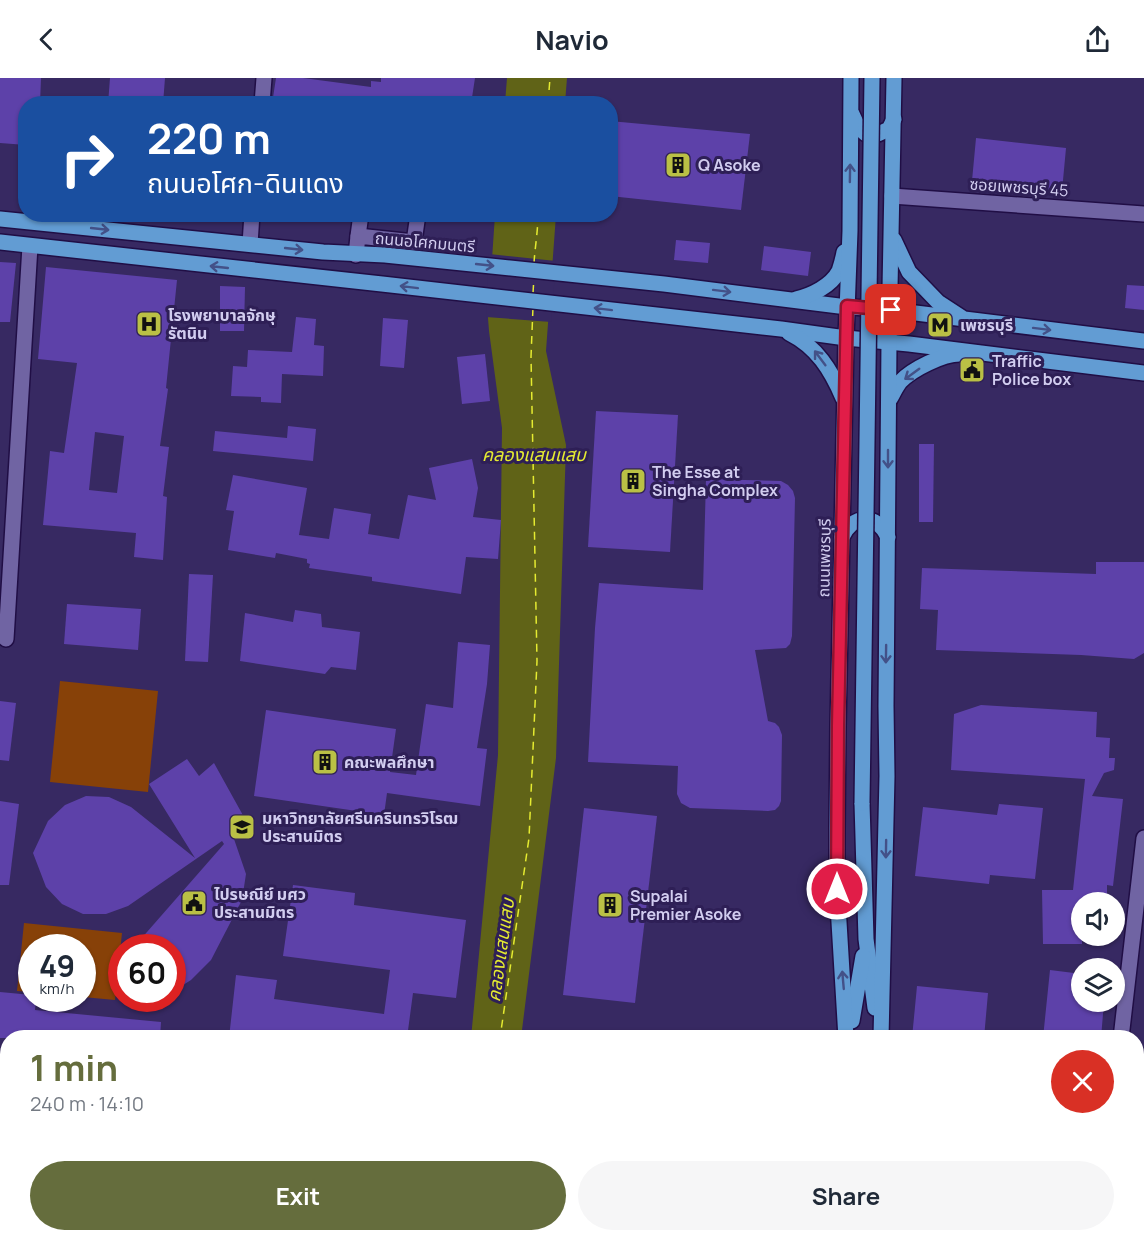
<!DOCTYPE html>
<html lang="en">
<head>
<meta charset="utf-8">
<style>
	body { margin:0; font-family:Manrope,"Noto Sans Thai",sans-serif; background:#f6f6f7; color:#1f2937; height:100vh; display:flex; flex-direction:column; font-size:22px; white-space:nowrap }
	* { box-sizing:border-box; margin:0 }
	p { font-size:20px; color:#747a83 }
	.icon { flex:none; width:33px; height:33px; fill:none; stroke:currentColor; stroke-width:2; stroke-linecap:round; stroke-linejoin:round }
	.map { position:relative; flex:1; overflow:hidden }
	.drawer { position:absolute; left:0px; top:952px; width:1144px; height:212px; display:flex; flex-direction:column; background:#fff; border-radius:24px 24px 0 0; box-shadow:0 2px 4px #0004 }
	.drawer>* { flex:none }
	.banner { position:absolute; left:18px; top:18px; width:600px; height:126px; border-radius:24px; box-shadow:0 2px 4px #0004; background:#1a4fa0; color:#fff; overflow:hidden }
	.fabs { position:absolute; left:1071px; top:814px; display:grid; gap:12px }
	.fabs a { display:grid; place-items:center; width:54px; height:54px; border-radius:50%; background:#fff; box-shadow:0 2px 4px #0004; font-size:30px }
	.speed { position:absolute; left:18px; top:856px; display:flex; gap:12px; font-size:30px; font-weight:700; text-align:center }
	.speed>* { display:grid; place-content:center; width:78px; height:78px; border-radius:50%; background:#fff; box-shadow:0 2px 4px #0004; line-height:1 }
	.speed small { font-size:15px; font-weight:400 }
	.speed .limit { border:9px solid #d22; background:#fff; color:#111 }
	.pin { position:absolute; display:grid; place-items:center; width:51px; height:51px; color:#fff; margin:-26px; border-radius:12px; box-shadow:0 3px 9px #0006 }
	.me { position:absolute; width:66px; margin:-33px; rotate:0deg; stroke-linejoin:round; filter:drop-shadow(0 0 4px #0008) }
	.turn { display:flex; align-items:center; gap:21px; height:126px; padding:0 30px; font-size:27px }
	.turn .icon { width:78px; height:78px; stroke-width:2.5 }
	.turn b { display:block; font-size:42px; line-height:51px }
	.round { display:grid; place-items:center; flex:none; width:63px; height:63px; border-radius:32px; background:#f6f6f7 }
	.summary { display:flex; align-items:center; justify-content:space-between; height:102px; padding:0 30px }
	h1 { font-size:36px; font-weight:700; line-height:45px; color:#656d3d }
	.action { display:flex; gap:12px; margin-top:auto; padding:12px 30px }
	.action a { flex:1; height:69px; border-radius:36px; background:#656d3d; color:#fff; font-size:24px; font-weight:700; line-height:69px; text-align:center }
	.action a+a { background:#f6f6f7; color:#1f2937 }
	header { display:flex; justify-content:space-between; align-items:center; height:78px; padding:0 30px; background:#fff; font-size:27px; font-weight:700 }
	.map>svg:first-child { display:block }
</style>
</head>
<body>
<header><svg class="icon" aria-label="back" viewBox="0 0 24 24"><path d="M15 5l-7 7 7 7"/></svg>Navio<svg class="icon" aria-label="share" viewBox="0 0 24 24"><path d="M12 15V3M7 8l5-5 5 5M5 13v7h14v-7"/></svg></header>
<div class="map">
<svg width="1144" height="1163" viewBox="0 0 1144 1163">
	<rect width="100%" height="100%" fill="#372962"/>
	<g fill="#874108">
		<polygon points="60,603 158,613 148,714 50,704"/>
		<polygon points="24,845 122,855 115,922 83,919 82,870 32,870 31,914 17,913"/>
		<polygon points="87,1157 228,1156 232,1163 114,1163 87,1160"/>
	</g>
	<g fill="#606317">
		<polygon points="507,0 567,0 565,25 505,25"/>
		<polygon points="495,137 556,137 546,273 566,367 556,680 521,960 471,960 498,677 502,350 489,253 488,240"/>
	</g>
	<polygon fill="#372962" points="489,176 556,183 551,244 486,239"/>
	<g fill="none" stroke-linecap="round" stroke-linejoin="round">
		<g stroke="#e5eb31" stroke-width="1.5" stroke-dasharray="8 6" stroke-linecap="butt">
			<polyline points="548,26 550,0"/>
			<path d="M534,185C535,169 538,153 538,136"/>
			<polyline points="533,215 534,199"/>
			<polyline points="493,960 501,953 529,760 537,583 531,279 533,229"/>
			<polyline points="472,1163 472,1156"/>
		</g>
	</g>
	<g fill="#5d41a9" fill-rule="evenodd">
		<polygon points="0,0 41,0 40,26 26,26 26,67 0,65"/>
		<polygon points="110,0 165,0 163,26 108,26"/>
		<polygon points="276,0 303,0 371,9 371,3 381,4 381,0 475,0 471,26 272,26"/>
		<polygon points="610,43 750,56 741,132 610,118"/>
		<polygon points="976,60 1066,70 1062,113 972,103"/>
		<polygon points="676,162 710,165 708,185 674,182"/>
		<polygon points="764,168 811,174 808,198 761,192"/>
		<polygon points="0,184 16,185 10,244 0,244"/>
		<path d="M46,189L177,202L166,310L168,311L160,368L169,369L163,418L167,419L163,482L134,479L136,455L43,447L50,373L64,375L77,285L38,281ZM95,354L124,358L117,415L89,412Z"/>
		<polygon points="1127,207 1144,208 1144,232 1125,230"/>
		<polygon points="220,208 245,209 244,253 220,253"/>
		<polygon points="296,239 316,241 314,267 324,268 323,298 282,296 281,325 261,324 261,319 231,318 233,288 247,289 248,272 292,274"/>
		<polygon points="383,240 408,242 404,290 380,288"/>
		<polygon points="485,276 490,323 462,326 457,279"/>
		<polygon points="596,333 678,337 670,474 588,469"/>
		<polygon points="288,348 316,351 313,383 213,373 215,353 287,360"/>
		<polygon points="919,366 934,366 933,444 919,444"/>
		<polygon points="472,381 478,410 473,439 501,442 498,481 466,479 461,516 372,503 372,499 309,490 310,486 307,485 307,481 276,475 275,480 228,472 234,433 226,432 233,397 307,410 299,457 329,461 334,430 371,436 368,456 399,461 408,417 436,422 429,390"/>
		<polygon points="706,401 781,403 788,407 793,413 795,420 792,558 790,566 786,570 755,572 768,643 775,645 779,649 782,657 781,723 779,728 775,732 768,733 690,730 681,725 677,716 678,688 588,684 595,550 599,505 703,512"/>
		<polygon points="1096,484 1144,484 1144,575 1134,581 1081,577 936,572 938,532 920,531 922,490 1096,496"/>
		<polygon points="189,496 213,497 208,584 185,583"/>
		<polygon points="67,526 141,531 138,572 64,566"/>
		<polygon points="295,532 321,536 322,549 360,554 356,592 331,589 325,596 240,583 245,535 293,544"/>
		<polygon points="458,564 490,567 487,606 477,670 487,671 480,728 387,715 384,737 254,718 266,632 396,651 390,694 416,697 426,626 453,630"/>
		<polygon points="0,623 16,625 9,683 0,682"/>
		<polygon points="981,627 1097,634 1096,659 1110,660 1109,680 1115,680 1114,692 1104,695 1092,718 1123,721 1113,808 1107,807 1107,825 1082,825 1082,866 1043,866 1042,812 1073,812 1085,701 951,692 954,636"/>
		<polygon points="187,681 199,698 214,685 250,750 234,761 246,796 242,822 211,882 191,902 172,914 172,870 133,870 224,766 222,763 128,828 106,836 83,836 62,826 46,809 33,775 48,743 65,727 86,718 109,719 131,729 195,780 149,706"/>
		<polygon points="0,723 19,726 9,807 0,807"/>
		<polygon points="999,726 1043,730 1035,801 990,797 989,806 915,798 923,729 997,737"/>
		<polygon points="584,730 657,738 635,925 563,917"/>
		<polygon points="293,807 355,815 354,827 466,842 456,920 413,915 407,960 229,960 236,897 277,902 274,921 384,936 390,892 283,878"/>
		<polygon points="1050,892 1082,896 1082,924 1104,924 1101,960 1043,960"/>
		<polygon points="917,908 988,915 984,960 912,960"/>
		<polygon points="0,914 32,917 32,921 36,921 35,932 161,944 160,960 0,960"/>
	</g>
	<g fill="none" stroke-linecap="round" stroke-linejoin="round">
		<g stroke="#200e45" stroke-width="18">
			<g id="minor">
				<polyline points="262,26 264,0"/>
				<polyline points="892,118 1144,136"/>
				<polyline points="358,158 361,136"/>
				<polyline points="250,166 252,136"/>
				<polyline points="356,177 358,158 414,164 418,136"/>
				<polyline points="6,561 30,168"/>
				<polyline points="1121,960 1144,760"/>
				<polyline points="1096,1163 1097,1156"/>
			</g>
		</g>
		<g stroke="#200e45" stroke-width="18">
			<g id="major">
				<polyline points="852,36 858,49 866,56 878,56 889,51 894,41"/>
				<polyline points="0,141 323,174 385,177 664,206 839,228 891,232 1144,263"/>
				<polyline points="894,162 909,194 938,224 961,239"/>
				<polyline points="0,164 382,206 781,251 846,260 909,266 1144,295"/>
				<path d="M796,221C812,217 831,208 839,193C841,187 843,180 844,174"/>
				<path d="M789,255C817,269 831,292 843,320"/>
				<path d="M890,321C893,316 896,309 900,304C912,291 943,276 960,276"/>
				<path d="M842,459C853,436 876,435 888,459"/>
				<polyline points="862,725 866,861 875,930"/>
				<polyline points="852,943 863,878"/>
				<polyline points="846,960 837,811 837,749 838,648 846,260 850,153 851,0"/>
				<polyline points="881,960 887,698 886,628 889,263 894,0"/>
				<polyline points="839,1163 840,1156"/>
				<polyline points="874,1163 874,1156"/>
			</g>
		</g>
		<use href="#minor" stroke="#7064a3" stroke-width="15"/>
		<use href="#major" stroke="#629cd3" stroke-width="15"/>
		<g stroke="#aaa3cb" stroke-width="7">
			<g id="rail">
				<polyline points="1137,1065 1144,1014"/>
				<polyline points="1137,1123 1144,1057"/>
				<polyline points="1125,1163 1126,1156"/>
			</g>
		</g>
		<use href="#rail" stroke="#2e1f56" stroke-width="4.5" stroke-dasharray="14" stroke-linecap="butt"/>
		<g stroke="#200e45" stroke-width="18" stroke-linecap="butt">
			<polyline id="major-bridge" points="862,725 872,0"/>
		</g>
		<use href="#major-bridge" stroke="#629cd3" stroke-width="15"/>
	</g>
	<defs><path id="oneway-shaft" d="M-6 0H5M1.5-3L5.5 0L1.5 3" fill="none" stroke-width="1.6" stroke-linecap="round" stroke-linejoin="round" transform="scale(1.5)"/></defs>
	<g stroke="#435188">
		<use href="#oneway-shaft" transform="translate(850 95) rotate(-89)"/>
		<use href="#oneway-shaft" transform="translate(100 151) rotate(6)"/>
		<use href="#oneway-shaft" transform="translate(294 171) rotate(6)"/>
		<use href="#oneway-shaft" transform="translate(485 187) rotate(6)"/>
		<use href="#oneway-shaft" transform="translate(219 189) rotate(-174)"/>
		<use href="#oneway-shaft" transform="translate(409 209) rotate(-173)"/>
		<use href="#oneway-shaft" transform="translate(722 213) rotate(7)"/>
		<use href="#oneway-shaft" transform="translate(603 231) rotate(-173)"/>
		<use href="#oneway-shaft" transform="translate(1042 251) rotate(7)"/>
		<use href="#oneway-shaft" transform="translate(820 280) rotate(-127)"/>
		<use href="#oneway-shaft" transform="translate(912 296) rotate(144)"/>
		<use href="#oneway-shaft" transform="translate(888 381) rotate(90)"/>
		<use href="#oneway-shaft" transform="translate(886 576) rotate(91)"/>
		<use href="#oneway-shaft" transform="translate(886 771) rotate(91)"/>
		<use href="#oneway-shaft" transform="translate(843 902) rotate(-95)"/>
	</g>
	<g fill="none" stroke-linecap="round" stroke-linejoin="round">
		<g stroke="#92132f" stroke-width="15">
			<polyline id="route" points="837,811 838,648 847,228 891,232"/>
		</g>
		<use href="#route" stroke="#e11d48" stroke-width="10"/>
	</g>
	<defs>
		<g id="building-square" transform="scale(1.35)"><rect x="-9" y="-9" width="18" height="18" rx="4" fill="#bac045" stroke="#2e1f56"/><path d="M-4-6H4V6H1V3H-1V6H-4ZM-2.5-4.3h1.7v1.8h-1.7ZM.8-4.3h1.7v1.8H.8ZM-2.5-1h1.7V.8h-1.7ZM.8-1h1.7V.8H.8Z" fill="#111"/></g>
		<g id="hospital-square" transform="scale(1.35)"><rect x="-9" y="-9" width="18" height="18" rx="4" fill="#bac045" stroke="#2e1f56"/><path d="M-5-5h3v3.5h4V-5h3V5h-3V1.5h-4V5h-3Z" fill="#111"/></g>
		<g id="metro-square" transform="scale(1.35)"><rect x="-9" y="-9" width="18" height="18" rx="4" fill="#bac045" stroke="#2e1f56"/><path d="M-5.5 5V-5H-3L0 0L3-5H5.5V5H3V-.5L0 4L-3-.5V5Z" fill="#111"/></g>
		<g id="civic-square" transform="scale(1.35)"><rect x="-9" y="-9" width="18" height="18" rx="4" fill="#bac045" stroke="#2e1f56"/><path d="M-.6-6.5H3V-4.5H.6V-3L4-1V1h2V6H-6V1h2V-1L-.6-3ZM-1.2 2.5V6h2.4V2.5Z" fill="#111"/></g>
		<g id="university-square" transform="scale(1.35)"><rect x="-9" y="-9" width="18" height="18" rx="4" fill="#bac045" stroke="#2e1f56"/><path d="M0-5L7-2L0 1L-7-2ZM-4 1L0 2.5L4 1V4Q0 6-4 4Z" fill="#111"/></g>
	</defs>
	<g fill-rule="evenodd">
		<use href="#building-square" x="678" y="87"/>
		<use href="#hospital-square" x="149" y="246"/>
		<use href="#metro-square" x="940" y="247"/>
		<use href="#civic-square" x="972" y="292"/>
		<use href="#building-square" x="633" y="403"/>
		<use href="#building-square" x="325" y="684"/>
		<use href="#university-square" x="242" y="749"/>
		<use href="#civic-square" x="194" y="825"/>
		<use href="#building-square" x="610" y="827"/>
	</g>
	<g text-anchor="middle" dominant-baseline="central" stroke-width="6" stroke-linejoin="round" paint-order="stroke">
		<g font-size="16" font-weight="bold" fill="#d2cdf0" stroke="#2e1f56" text-anchor="start">
			<text x="698" y="87">Q Asoke</text>
			<text x="168" y="237">โรงพยาบาลจักษุ<tspan x="168" dy="18">รัตนิน</tspan></text>
			<text x="960" y="247">เพชรบุรี</text>
			<text x="992" y="283">Traffic<tspan x="992" dy="18">Police box</tspan></text>
			<text x="652" y="394">The Esse at<tspan x="652" dy="18">Singha Complex</tspan></text>
			<text x="344" y="684">คณะพลศึกษา</text>
			<text x="262" y="740">มหาวิทยาลัยศรีนครินทรวิโรฒ<tspan x="262" dy="18">ประสานมิตร</tspan></text>
			<text x="214" y="816">ไปรษณีย์ มศว<tspan x="214" dy="18">ประสานมิตร</tspan></text>
			<text x="630" y="818">Supalai<tspan x="630" dy="18">Premier Asoke</tspan></text>
		</g>
		<g font-size="16" fill="#d2cdf0" stroke="#2e1f56">
			<text transform="translate(1019 109) rotate(4)">ซอยเพชรบุรี 45</text>
			<text transform="translate(425 164) rotate(5)">ถนนอโศกมนตรี</text>
			<text transform="translate(824 480) rotate(-89)">ถนนเพชรบุรี</text>
		</g>
		<g font-size="18" font-style="italic" fill="#e5eb31" stroke="#2e1f56">
			<text x="534" y="376">คลองแสนแสบ</text>
			<text transform="translate(500 872) rotate(-82)">คลองแสนแสบ</text>
		</g>
	</g>
</svg>
<div class="fabs">
<a><svg class="icon" aria-label="sound" viewBox="0 0 24 24"><path d="M4 9h4l5-4v14l-5-4H4zM17 9q2 3 0 6"/></svg></a>
<a><svg class="icon" aria-label="layers" viewBox="0 0 24 24"><path d="M12 4l9 5-9 5-9-5zM3 14l9 5 9-5"/></svg></a>
</div>
<div class="speed"><div>49<small>km/h</small></div><div class="limit">60</div></div>
<div class="pin" style="left:891px;top:232px;background:#d93025"><svg class="icon" aria-label="arrive" viewBox="0 0 24 24"><path d="M6 21V4h12l-3 4 3 4H6"/></svg></div>
<svg class="me" style="left:837px;top:811px" viewBox="-20 -20 40 40"><circle r="17" fill="#e11d48" stroke="#fff" stroke-width="3"/><path d="M0-11L8 9 0 5-8 9z" fill="#fff"/></svg>
<div class="banner">
<div class="turn"><svg class="icon" aria-label="right" viewBox="0 0 24 24"><path d="M7 20v-9h11M14 6l5 5-5 5"/></svg><div><b>220 m</b>ถนนอโศก-ดินแดง</div></div>
</div>
<section class="drawer">
<div class="summary"><div><h1>1 min</h1><p>240 m · 14:10</p></div><a class="round" style="background:#d93025;color:#fff"><svg class="icon" aria-label="close" viewBox="0 0 24 24"><path d="M6 6l12 12M18 6L6 18"/></svg></a></div>
<div class="action"><a>Exit</a><a>Share</a></div>
</section>
</div>
</body>
</html>
